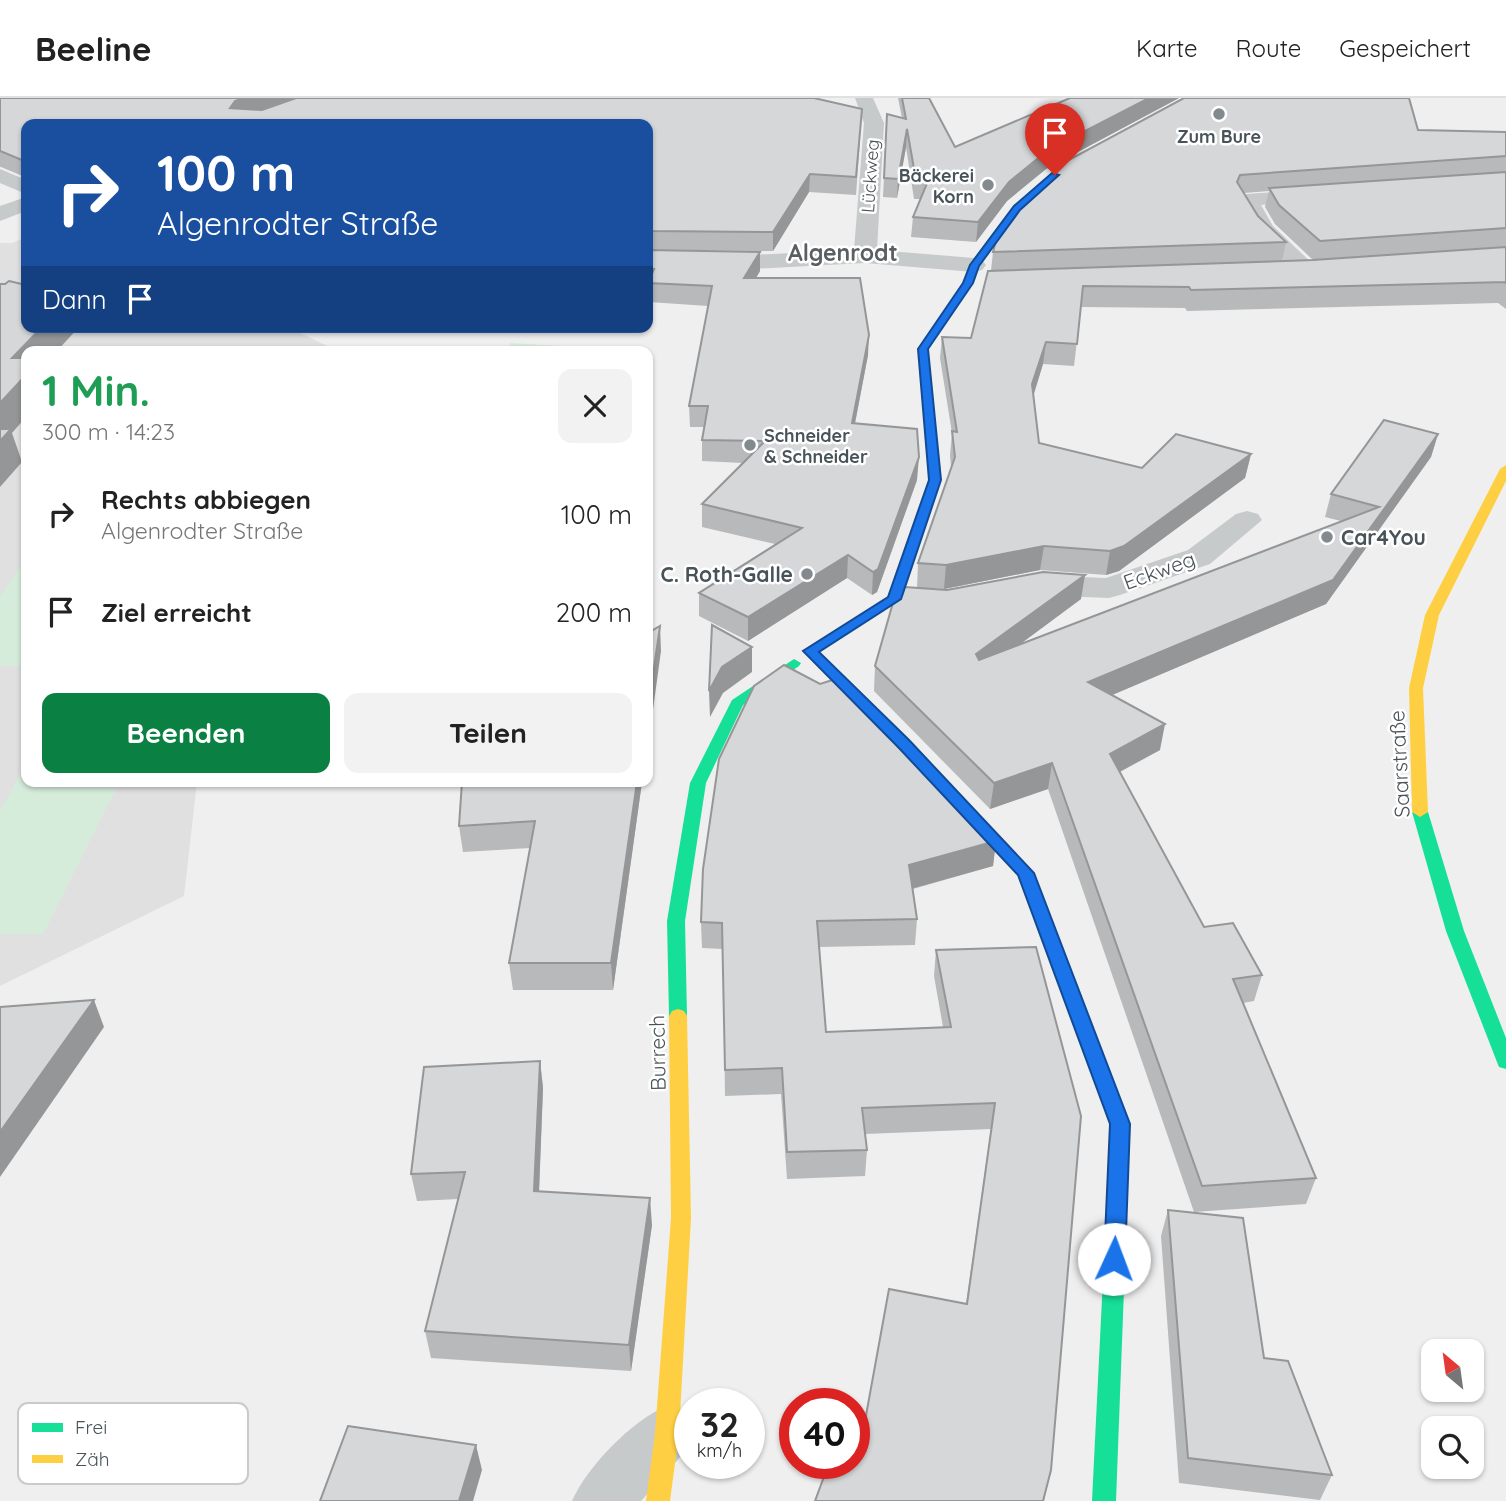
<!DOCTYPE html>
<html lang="de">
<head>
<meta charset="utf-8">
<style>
	body { margin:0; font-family:Quicksand,sans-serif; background:#f2f2f2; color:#222; height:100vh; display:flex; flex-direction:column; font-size:26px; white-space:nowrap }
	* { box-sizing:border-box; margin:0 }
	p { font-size:23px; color:#767676 }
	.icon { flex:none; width:38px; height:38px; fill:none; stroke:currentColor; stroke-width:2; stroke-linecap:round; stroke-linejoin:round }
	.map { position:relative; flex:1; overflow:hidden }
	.side { position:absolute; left:21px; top:248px; width:632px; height:441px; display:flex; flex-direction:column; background:#fff; border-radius:14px; box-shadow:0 2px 5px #0004 }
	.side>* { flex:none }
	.banner { position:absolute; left:21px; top:21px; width:632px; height:214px; border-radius:14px; box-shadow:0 2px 5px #0004; background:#1a4fa0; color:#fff; overflow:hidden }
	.needle { width:46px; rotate:331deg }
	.tools { position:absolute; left:1421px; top:1241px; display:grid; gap:14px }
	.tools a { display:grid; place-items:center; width:63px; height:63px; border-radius:14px; background:#fff; box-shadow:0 2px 5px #0004; font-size:35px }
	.speed { position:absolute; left:674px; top:1290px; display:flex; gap:14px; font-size:35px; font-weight:700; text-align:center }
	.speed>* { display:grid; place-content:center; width:91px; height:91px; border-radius:50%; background:#fff; box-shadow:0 2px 5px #0004; line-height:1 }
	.speed small { font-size:18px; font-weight:400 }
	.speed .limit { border:10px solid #d22; background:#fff; color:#111 }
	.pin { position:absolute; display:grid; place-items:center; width:60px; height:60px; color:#fff; margin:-72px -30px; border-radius:50% 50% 50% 0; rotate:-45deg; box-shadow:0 0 7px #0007 }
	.pin .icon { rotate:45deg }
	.me { position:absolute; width:77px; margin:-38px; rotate:2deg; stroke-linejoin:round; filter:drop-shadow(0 0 5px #0008) }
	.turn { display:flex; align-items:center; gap:24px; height:147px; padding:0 21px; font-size:32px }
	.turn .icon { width:91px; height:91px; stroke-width:2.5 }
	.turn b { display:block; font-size:49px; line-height:60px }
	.then { display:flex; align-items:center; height:66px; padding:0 21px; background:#0003; gap:14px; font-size:26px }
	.round { display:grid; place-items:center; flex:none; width:74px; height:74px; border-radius:14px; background:#f2f2f2 }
	.overview { display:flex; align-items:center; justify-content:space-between; height:119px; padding:0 21px }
	h1 { font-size:42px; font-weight:700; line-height:52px; color:#1e9e55 }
	.action { display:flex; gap:14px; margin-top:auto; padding:14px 21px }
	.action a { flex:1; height:80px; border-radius:14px; background:#0b8043; color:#fff; font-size:28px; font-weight:700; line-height:80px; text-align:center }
	.action a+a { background:#f2f2f2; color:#222 }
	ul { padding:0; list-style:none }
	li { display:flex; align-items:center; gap:21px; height:98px; padding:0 21px }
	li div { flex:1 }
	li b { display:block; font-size:26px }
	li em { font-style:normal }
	header { display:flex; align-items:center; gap:42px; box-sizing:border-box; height:98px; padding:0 35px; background:#fff; border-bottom:2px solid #e0e0e0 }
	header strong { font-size:33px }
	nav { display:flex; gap:38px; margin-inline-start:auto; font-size:24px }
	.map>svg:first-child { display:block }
</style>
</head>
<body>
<header>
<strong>Beeline</strong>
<nav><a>Karte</a><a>Route</a><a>Gespeichert</a></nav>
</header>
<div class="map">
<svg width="1506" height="1403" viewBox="0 0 1506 1403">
	<rect width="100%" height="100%" fill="#efefef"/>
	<polygon fill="#e1e0e0" points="26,139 26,229 258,229 298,234 340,254 26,254 26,684 197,684 184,798 0,888 0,145 12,145"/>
	<g fill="#d5ecdb">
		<polygon points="511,245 608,251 608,254 506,254"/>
		<polygon points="26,460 26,568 0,568 0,499"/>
		<polygon points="26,667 26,684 119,684 43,836 0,836 0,713"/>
	</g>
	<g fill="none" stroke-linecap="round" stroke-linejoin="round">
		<g fill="#c7caca" fill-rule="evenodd">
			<polygon points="855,0 873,0 884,25 877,152 974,160 982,162 986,167 982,172 974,174 865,165 751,171 648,169 648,155 751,157 854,152 864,25"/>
			<polygon points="0,71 26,82 26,96 0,85"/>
			<polygon points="1319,91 1330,97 1326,101 1261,107 1273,128 1320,173 1316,178 1300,178 1256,137 1236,102 1247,96"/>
			<polygon points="26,99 26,113 0,123 0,108"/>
			<polygon points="1247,413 1258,416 1262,422 1210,466 1120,497 1109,500 1031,497 1020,494 1015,487 1020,480 1031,477 1106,480 1188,452 1236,416"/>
			<path d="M667,1308L687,1316L690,1348L641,1403H572C586,1370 633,1321 667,1308Z"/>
		</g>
		<g fill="#16e098" fill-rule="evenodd">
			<polygon points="1061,70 1068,72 1020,112 979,167 973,185 928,251 941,382 901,501 819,554 963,699 965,703 957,708 951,707 803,553 888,499 929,382 918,251 963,185 969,167 1014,108"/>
			<polygon points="794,561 801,565 799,568 743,607 706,685 685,823 687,918 684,923 678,925 672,923 669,918 667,823 690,685 732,602"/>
			<polygon points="1420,709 1428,714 1464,833 1506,940 1506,971 1499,969 1497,964 1446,833 1412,714"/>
			<polygon points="1119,1051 1126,1053 1129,1059 1116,1403 1092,1403 1109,1059 1112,1053"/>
		</g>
		<g fill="#ffcf43" fill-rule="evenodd">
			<polygon points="1506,367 1506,383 1439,517 1423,590 1428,714 1420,719 1412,714 1409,590 1425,517 1500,371"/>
			<polygon points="957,698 963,699 1033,775 1130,1026 1129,1059 1126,1065 1119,1067 1112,1065 1109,1059 1110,1026 1018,777 951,707 949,703"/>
			<polygon points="678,911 684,913 687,918 691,1120 679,1335 670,1403 646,1403 655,1335 671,1120 669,918 672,913"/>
		</g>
	</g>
	<g fill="#b7b9ba" fill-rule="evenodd">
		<polygon points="0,0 294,0 261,12 861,28 856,97 809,94 773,153 650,152 760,173 756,180 868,257 855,325 917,382 877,494 872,497 847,480 748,543 699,518 699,495 775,446 702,429 702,406 743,365 702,363 702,342 704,329 690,329 689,308 708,208 649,204 648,190 648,26 26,26 26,83 25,79 1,69 0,69"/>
		<polygon points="898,0 929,0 955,49 1070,0 1179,0 1046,71 1007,103 976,144 911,139 913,119 920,101 914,101 906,49 897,100 883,99 887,16 902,20"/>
		<path d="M1184,0L1418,32L1506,34V211L1498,205L1187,213L1185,210L1081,209L1074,268L1043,266L1033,297L1039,345L1142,370L1251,356L1245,380L1119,473L1106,477L1040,472L944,491L921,490L1081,501L1020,546L1341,423L1325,419L1331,396L1438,336L1431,359L1326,506L1112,597L1160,652L1120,674L1204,829L1262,877L1254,903L1243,905L1316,1080L1306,1106L1194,1114L1048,691L990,711L874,593L875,568L917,490L918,465L951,369L950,357L952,335L940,260L942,239L971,240L991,173L993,154ZM1269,93L1265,109L1275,126L1313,162L1282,163L1286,144L1258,118L1244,95Z"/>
		<polygon points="462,684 642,684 613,892 513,892 509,865 530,750 463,754 459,728"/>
		<polygon points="996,743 993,768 913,791 917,821 915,847 819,849 826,934 943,929 934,878 936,852 1036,849 1051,1372 1044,1403 815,1403 863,1334 966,1206 991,1031 865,1036 867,1052 865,1078 787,1081 781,996 725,998 723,851 702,850 701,824"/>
		<polygon points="540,963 543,990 539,1093 652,1127 631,1273 431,1260 425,1233 458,1101 417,1103 411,1076"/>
		<polygon points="1168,1112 1264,1260 1332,1377 1320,1402 1179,1385 1161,1138"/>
	</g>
	<g fill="#959697">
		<polygon points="243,0 294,0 238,20 230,10 235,3"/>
		<polygon points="1149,0 1179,0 1046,71 1007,103 976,144 978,124 1009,84 1048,52"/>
		<polygon points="907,31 906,49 897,100 898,81"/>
		<polygon points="810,76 809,94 773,153 773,134"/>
		<polygon points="760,154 760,173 744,200 744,180"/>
		<polygon points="42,229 79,229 56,254 26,254 26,319 12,335 22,364 0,389 0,305 12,260"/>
		<polygon points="869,237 868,257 851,346 852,325"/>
		<polygon points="1046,244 1043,266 1030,309 1032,286"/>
		<polygon points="1438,336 1431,359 1326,506 1084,609 1088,584 1333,482"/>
		<polygon points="1251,356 1245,380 1119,473 1106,477 1110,453"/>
		<polygon points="919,359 917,382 877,494 872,497 873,474"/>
		<polygon points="1044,448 1040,472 944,491 946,467"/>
		<polygon points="848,457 847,480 748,543 748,519"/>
		<polygon points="1085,477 1081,501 973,581 976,556"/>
		<polygon points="660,528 661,553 648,648 648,612"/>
		<polygon points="752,549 752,574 723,595 710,619 709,593 722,569"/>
		<polygon points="1165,626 1160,652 1106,681 1110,656"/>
		<polygon points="1052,665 1048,691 990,711 994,685"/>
		<polygon points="637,684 642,684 613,892 611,865"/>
		<polygon points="996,743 993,768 907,792 909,767"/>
		<polygon points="94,902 104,929 0,1079 0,1034"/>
		<polygon points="540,963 543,990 538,1120 534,1093"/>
		<polygon points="650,1100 652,1127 631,1273 629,1247"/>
		<polygon points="476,1347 482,1372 473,1403 459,1403"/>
	</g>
	<g fill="#d5d7d8" stroke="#959697" stroke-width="2">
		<polygon points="0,0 243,0 235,3 230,10 262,12 296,0 814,0 862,11 856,79 810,76 773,134 648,133 648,26 26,26 26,74 23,73 22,62 0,53"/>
		<polygon points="902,0 929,0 955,49 1070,0 1149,0 1048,52 1009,84 978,124 913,119 928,83 916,82 907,31 898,81 884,80 887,16 906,21"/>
		<polygon points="1184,0 1409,0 1418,32 1506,34 1506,58 1240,77 1237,84 1258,118 1286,144 993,154 997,139 1029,97 1065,64"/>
		<polygon points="1506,74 1506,130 1320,143 1279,107 1269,90"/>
		<polygon points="1506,149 1506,185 1505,184 1191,192 1189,189 1083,188 1077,246 1046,244 1032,286 1039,345 1142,370 1176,336 1251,356 1124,448 1110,453 1044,448 946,467 918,465 955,359 952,333 957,334 942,239 971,240 988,173 1313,162"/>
		<polygon points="648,152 760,154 744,180 860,180 869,237 852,325 917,331 919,359 878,471 873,474 848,457 748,519 699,495 802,430 702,406 765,343 702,342 708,308 689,308 712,188 648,185 654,171 648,171"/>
		<polygon points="9,183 26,187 26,229 42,229 12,260 26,260 26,277 0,305 0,186 5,186"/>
		<polygon points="1384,322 1438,336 1333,482 1088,584 1165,626 1110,656 1204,829 1233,825 1262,877 1233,881 1316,1080 1202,1088 1052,665 994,685 875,568 896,494 905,489 947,492 1043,474 1085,477 976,556 979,562 1379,409 1331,396"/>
		<polygon points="0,331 11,331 0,343"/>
		<polygon points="712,527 752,549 722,569 709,593"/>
		<polygon points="660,528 648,612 648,535"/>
		<polygon points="784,567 820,586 839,580 996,743 909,767 917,821 817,823 826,934 951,929 936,852 1036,849 1081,1018 1051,1372 1043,1403 815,1403 829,1365 854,1365 854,1331 863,1334 889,1191 967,1206 995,1005 862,1010 867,1052 787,1054 782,970 725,972 722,825 701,824 703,771 719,661 754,588"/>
		<polygon points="462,684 637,684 611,865 509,865 535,723 459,728"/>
		<polygon points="94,902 0,1034 0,909"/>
		<polygon points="540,963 534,1093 650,1100 629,1247 425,1233 465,1074 411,1076 424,969"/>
		<polygon points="1168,1112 1243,1120 1264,1260 1288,1263 1332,1377 1188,1360"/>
		<polygon points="348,1328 476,1347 459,1403 320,1403"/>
	</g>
	<polygon fill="#1a73e8" stroke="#114b97" stroke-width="2" points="1052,75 1059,77 1020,112 979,168 973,185 928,251 941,382 901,501 819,554 909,642 1034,775 1130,1026 1125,1161 1122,1167 1114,1170 1107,1167 1104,1161 1110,1026 1018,777 898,649 803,553 888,499 929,382 918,251 963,185 970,167 1014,108"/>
	<g fill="#828a8e" stroke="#fff" stroke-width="2.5">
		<circle cx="1219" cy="16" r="7"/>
		<circle cx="988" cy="87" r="7"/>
		<circle cx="750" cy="347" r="7"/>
		<circle cx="1327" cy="439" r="7"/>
		<circle cx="807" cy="476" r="7"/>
	</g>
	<g text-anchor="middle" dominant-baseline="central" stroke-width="5" stroke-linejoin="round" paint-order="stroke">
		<g font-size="18" font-weight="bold" fill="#485359" stroke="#fff">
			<text x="1219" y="38">Zum Bure</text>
			<text x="974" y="77" text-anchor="end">Bäckerei<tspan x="974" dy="21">Korn</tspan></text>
			<text x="764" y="337" text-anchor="start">Schneider<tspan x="764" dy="21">&amp; Schneider</tspan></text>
		</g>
		<g font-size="18" fill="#485359" stroke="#fff">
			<text transform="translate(870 78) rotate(-86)">Lückweg</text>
		</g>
		<g font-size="21" font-weight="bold" fill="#485359" stroke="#fff" text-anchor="start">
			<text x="1341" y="439">Car4You</text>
			<text x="793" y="476" text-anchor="end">C. Roth-Galle</text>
		</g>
		<g font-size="21" fill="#485359" stroke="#fff">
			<text transform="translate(1159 472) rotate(-20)">Eckweg</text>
			<text transform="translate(1399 666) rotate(-93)">Saarstraße</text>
			<text transform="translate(657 955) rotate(-91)">Burrech</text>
		</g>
		<g font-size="23" font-weight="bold" fill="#5b5f62" stroke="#fff">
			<text x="843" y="154">Algenrodt</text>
		</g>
	</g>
	<rect x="18" y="1305" width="230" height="81" rx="10" fill="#fff" stroke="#c8cbcd" stroke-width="2"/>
	<rect x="32" y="1325" width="31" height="9" fill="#16e098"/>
	<rect x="32" y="1357" width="31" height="8" fill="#ffcf43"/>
	<g font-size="19" fill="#485359">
		<text x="75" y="1336">Frei</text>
		<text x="75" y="1368">Zäh</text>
	</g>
</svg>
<div class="tools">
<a><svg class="needle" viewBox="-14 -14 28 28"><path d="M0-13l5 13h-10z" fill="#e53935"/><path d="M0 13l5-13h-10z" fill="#767676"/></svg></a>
<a><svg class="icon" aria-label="search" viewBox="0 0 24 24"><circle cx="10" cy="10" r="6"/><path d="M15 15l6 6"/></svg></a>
</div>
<div class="speed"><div>32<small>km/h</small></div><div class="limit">40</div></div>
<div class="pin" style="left:1055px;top:77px;background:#d93025"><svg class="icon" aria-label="arrive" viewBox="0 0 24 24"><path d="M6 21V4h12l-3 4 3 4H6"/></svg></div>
<svg class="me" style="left:1114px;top:1161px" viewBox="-20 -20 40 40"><circle r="19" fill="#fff"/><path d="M0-13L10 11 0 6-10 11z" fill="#1a73e8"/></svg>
<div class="banner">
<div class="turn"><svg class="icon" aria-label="right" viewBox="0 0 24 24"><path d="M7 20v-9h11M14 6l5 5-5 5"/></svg><div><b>100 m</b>Algenrodter Straße</div></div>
<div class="then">Dann<svg class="icon" aria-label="arrive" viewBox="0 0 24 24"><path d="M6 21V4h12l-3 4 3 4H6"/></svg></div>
</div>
<section class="side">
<div class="overview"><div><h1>1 Min.</h1><p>300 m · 14:23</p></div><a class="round"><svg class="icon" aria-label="close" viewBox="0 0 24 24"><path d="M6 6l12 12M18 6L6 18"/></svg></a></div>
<ul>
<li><svg class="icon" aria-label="right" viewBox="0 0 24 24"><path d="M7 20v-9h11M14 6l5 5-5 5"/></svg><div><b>Rechts abbiegen</b><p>Algenrodter Straße</p></div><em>100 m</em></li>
<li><svg class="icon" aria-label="arrive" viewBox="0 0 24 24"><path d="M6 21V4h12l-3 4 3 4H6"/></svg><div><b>Ziel erreicht</b></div><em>200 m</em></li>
</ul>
<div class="action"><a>Beenden</a><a>Teilen</a></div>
</section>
</div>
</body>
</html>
